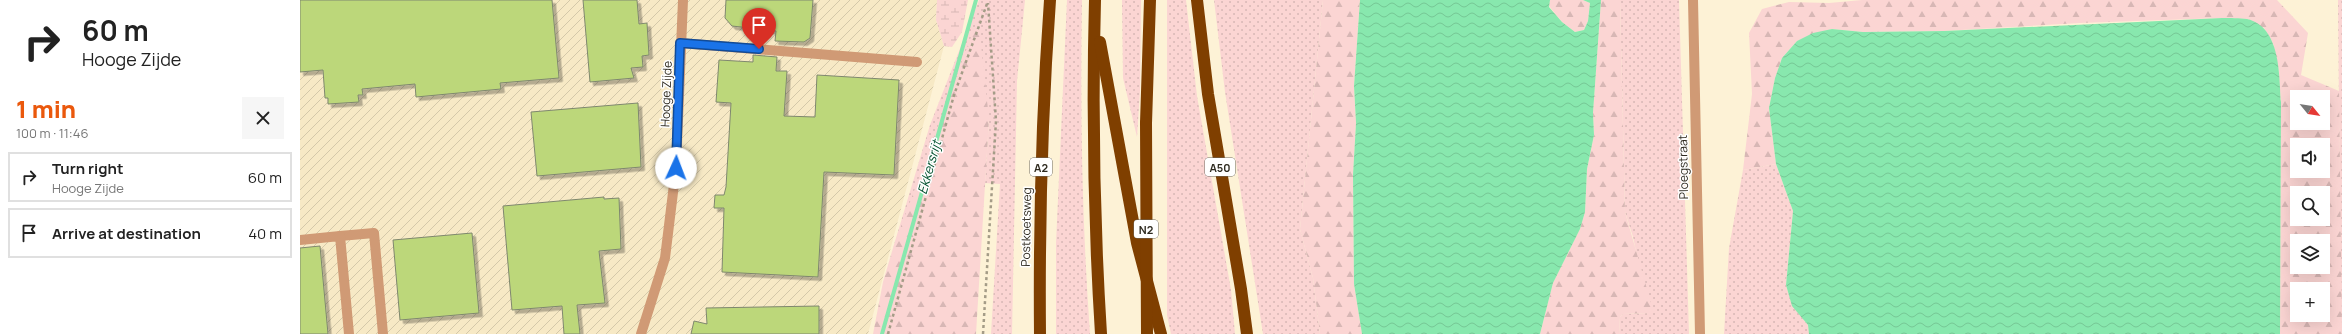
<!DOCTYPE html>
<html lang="en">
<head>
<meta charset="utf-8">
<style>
	body { margin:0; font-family:Manrope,sans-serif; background:#f6f6f6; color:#222; height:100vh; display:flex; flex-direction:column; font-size:15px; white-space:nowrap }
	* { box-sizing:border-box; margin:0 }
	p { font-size:13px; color:#767676 }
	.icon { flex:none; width:22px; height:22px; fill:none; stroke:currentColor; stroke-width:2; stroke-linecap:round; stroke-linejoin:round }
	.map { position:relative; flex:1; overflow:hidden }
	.sheet { display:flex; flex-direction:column; background:#fff; width:300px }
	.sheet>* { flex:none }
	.top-card { background:#fff; color:#222; overflow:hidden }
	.needle { width:26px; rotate:120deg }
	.tools { position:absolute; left:1990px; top:90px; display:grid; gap:8px }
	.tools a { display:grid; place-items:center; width:40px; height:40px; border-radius:0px; background:#fff; box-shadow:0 4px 16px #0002; font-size:20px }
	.pin { position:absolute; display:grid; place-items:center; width:34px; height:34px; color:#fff; margin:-41px -17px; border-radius:50% 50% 50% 0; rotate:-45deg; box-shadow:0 0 4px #0007 }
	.pin .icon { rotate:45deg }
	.me { position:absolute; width:44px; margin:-22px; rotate:2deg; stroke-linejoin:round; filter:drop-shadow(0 0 3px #0008) }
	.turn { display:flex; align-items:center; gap:14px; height:84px; padding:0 16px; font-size:18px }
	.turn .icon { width:52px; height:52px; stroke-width:2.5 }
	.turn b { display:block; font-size:28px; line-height:34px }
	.round { display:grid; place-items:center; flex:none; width:42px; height:42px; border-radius:0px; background:#f6f6f6 }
	.headline { display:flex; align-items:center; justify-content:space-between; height:68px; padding:0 16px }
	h1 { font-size:24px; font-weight:800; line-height:30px; color:#ea580c }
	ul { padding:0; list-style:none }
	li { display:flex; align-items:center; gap:12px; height:50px; margin:0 8px 6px; padding:0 8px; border:2px solid #e0e0e0; border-radius:0px }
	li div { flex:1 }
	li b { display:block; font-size:15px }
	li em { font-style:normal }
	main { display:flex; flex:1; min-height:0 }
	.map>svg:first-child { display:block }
</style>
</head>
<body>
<main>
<section class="sheet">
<div class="top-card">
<div class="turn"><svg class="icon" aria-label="right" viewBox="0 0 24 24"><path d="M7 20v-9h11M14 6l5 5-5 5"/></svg><div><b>60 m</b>Hooge Zijde</div></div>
</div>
<div class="headline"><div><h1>1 min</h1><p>100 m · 11:46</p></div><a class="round"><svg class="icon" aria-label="close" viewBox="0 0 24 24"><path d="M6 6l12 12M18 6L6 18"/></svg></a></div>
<ul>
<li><svg class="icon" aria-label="right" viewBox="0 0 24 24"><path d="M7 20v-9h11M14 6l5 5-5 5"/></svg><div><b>Turn right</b><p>Hooge Zijde</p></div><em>60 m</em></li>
<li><svg class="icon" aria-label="arrive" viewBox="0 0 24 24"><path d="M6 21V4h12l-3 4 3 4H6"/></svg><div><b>Arrive at destination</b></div><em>40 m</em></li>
</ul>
</section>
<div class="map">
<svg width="2042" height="334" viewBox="0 0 2042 334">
	<defs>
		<pattern id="industrial-furrows" width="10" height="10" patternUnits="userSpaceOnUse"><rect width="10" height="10" fill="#f7e9c5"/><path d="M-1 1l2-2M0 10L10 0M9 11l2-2" fill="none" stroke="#d4c8a9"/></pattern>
		<pattern id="grass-dots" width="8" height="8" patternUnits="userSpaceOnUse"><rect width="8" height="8" fill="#fbd5d3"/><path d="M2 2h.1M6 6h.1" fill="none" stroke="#d7b7b5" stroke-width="1.8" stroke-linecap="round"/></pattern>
		<pattern id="forest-firs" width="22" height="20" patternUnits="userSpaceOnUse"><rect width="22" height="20" fill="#fbd5d3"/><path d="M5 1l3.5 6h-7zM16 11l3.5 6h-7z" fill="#d7b7b5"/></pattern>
		<pattern id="wetland-marsh" width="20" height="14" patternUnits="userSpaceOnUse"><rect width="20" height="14" fill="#fbd5d3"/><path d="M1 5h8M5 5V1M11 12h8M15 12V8" fill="none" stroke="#d7b7b5"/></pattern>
		<pattern id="water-waves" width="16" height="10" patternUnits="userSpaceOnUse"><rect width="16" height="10" fill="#88e8ae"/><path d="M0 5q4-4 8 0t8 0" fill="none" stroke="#76c795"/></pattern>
		<filter id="shadow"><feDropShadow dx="3.5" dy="3.5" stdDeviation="0" flood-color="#0004"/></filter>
	</defs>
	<rect width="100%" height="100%" fill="#fdf2d6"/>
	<polygon fill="url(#industrial-furrows)" points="0,0 637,0 636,20 644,46 568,334 0,334"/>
	<g fill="url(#grass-dots)">
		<polygon points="679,0 725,0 717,81 712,334 691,334 700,184 685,183 689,119 593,248 630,125"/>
		<path d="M767,0H782C780,112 782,223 790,334H756V243Z"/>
		<polygon points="822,0 841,0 840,91 837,137 823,78"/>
		<polygon points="867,0 886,0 897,96 931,290 935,334 871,334 867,315"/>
		<polygon points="914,0 1023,0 1000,229 1013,278 1020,334 963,334 925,92"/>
		<polygon points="1320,0 1379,0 1389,334 1319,334 1320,317 1323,314 1349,313 1333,237 1325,212"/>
		<polygon points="2038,0 2042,0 2042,334 2041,334"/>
		<polygon points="1476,164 1493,211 1486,285 1492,305 1508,325 1509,334 1424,334 1429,248 1443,170"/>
	</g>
	<g fill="url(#forest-firs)" fill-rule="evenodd">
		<polygon points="1023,0 1060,0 1054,86 1056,123 1053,175 1054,284 1062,334 1020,334 1013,278 1000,229"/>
		<polygon points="1250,0 1283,0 1290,3 1288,21 1284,30 1275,32 1262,22 1249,6"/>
		<polygon points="1301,0 1320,0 1325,212 1353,310 1349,313 1323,314 1320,317 1319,334 1240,334 1253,283 1280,229 1285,212 1287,169 1294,135 1293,113"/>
		<path d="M1562,0H1977L2008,33L2001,75L2039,91L2042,334H1980L1981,102L1978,66L1973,43L1964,28L1948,19L1922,18L1780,23L1644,31L1563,32L1532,29L1497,41L1482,58L1475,78L1469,108L1476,164L1443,170L1452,94L1449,33L1462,9L1489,2L1529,3ZM1997,97H2023V123H1997ZM1997,145H2023V171H1997ZM1997,193H2023V219H1997ZM1997,241H2023V267H1997ZM1997,289H2023V315H1997Z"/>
		<polygon points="678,18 689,119 676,334 573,334 583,282 593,248"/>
	</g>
	<polygon fill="url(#wetland-marsh)" points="637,0 668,0 662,32 652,47 644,46 636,20"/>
	<g fill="url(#water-waves)">
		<polygon points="1060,0 1250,0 1249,7 1262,22 1275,32 1284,30 1288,21 1290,3 1283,0 1301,0 1293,113 1294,135 1287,169 1285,212 1280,229 1253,283 1240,334 1062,334 1054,284 1053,175 1056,123 1054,86"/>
		<path d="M1922,18C1930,18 1940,18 1947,19C1981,27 1979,75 1981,102L1980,334H1509L1508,325L1492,306L1486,285L1493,211L1476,164L1469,108L1475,78L1482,58L1497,41L1513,33L1532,29L1563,32L1644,31Z"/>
	</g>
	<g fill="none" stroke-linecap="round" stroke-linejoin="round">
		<polyline stroke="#88e8ae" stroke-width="4" points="582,334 676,0"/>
	</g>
	<g fill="#bcd77a" stroke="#7f876e" filter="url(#shadow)">
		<polygon points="0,0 252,0 259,78 200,83 201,89 116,97 115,84 62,89 63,95 58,95 59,102 28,104 28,98 25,98 23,70 0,72"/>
		<polygon points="283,0 337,0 339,24 347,23 349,55 342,56 343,67 331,68 334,78 290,82"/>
		<polygon points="426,0 513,0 510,38 504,42 475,41 476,31 432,26 425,18"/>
		<polygon points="453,55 477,57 476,71 487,71 484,116 515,117 517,75 599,80 594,175 524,172 518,277 422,272 424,208 414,208 415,195 424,195 426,187 431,103 416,102 419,60 453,62"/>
		<polygon points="338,103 341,167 237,176 231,112"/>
		<polygon points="304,197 304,199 319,198 321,249 299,251 305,303 277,305 280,334 264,334 262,306 212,310 203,206"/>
		<polygon points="172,233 179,313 100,320 93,240"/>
		<polygon points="20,246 28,334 0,334 0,248"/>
		<polygon points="519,306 519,334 391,334 394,321 407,324 406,308"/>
	</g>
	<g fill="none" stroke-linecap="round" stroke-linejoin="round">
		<g stroke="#a49c87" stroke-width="2.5" stroke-dasharray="3 3" stroke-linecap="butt">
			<polyline points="588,334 654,95 688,1"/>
			<polyline points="683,334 696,121 688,3"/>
		</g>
		<g stroke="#d09a75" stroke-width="10">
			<polyline points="1393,0 1400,334"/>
			<polyline points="380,43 617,62"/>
			<polyline points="40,236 74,233 83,334"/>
			<polyline points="0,240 40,236 49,334"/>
			<polyline points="341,334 365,258 376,168 383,0"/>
		</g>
		<g stroke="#7f3f00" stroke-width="12">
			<path d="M795,0C792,111 794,223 801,334"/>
			<polyline points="897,0 908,94 941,289 947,334"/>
			<polyline points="800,42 837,243 861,334"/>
			<polyline points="846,123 850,0"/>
			<path d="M740,334C739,222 742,111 750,0"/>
		</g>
		<polyline stroke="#7f3f00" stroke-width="12" points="846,123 847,334"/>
	</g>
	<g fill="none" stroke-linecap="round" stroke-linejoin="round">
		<g stroke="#114b97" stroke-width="10">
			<polyline id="route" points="376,168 380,43 459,49"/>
		</g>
		<use href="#route" stroke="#1a73e8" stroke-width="7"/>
	</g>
	<g text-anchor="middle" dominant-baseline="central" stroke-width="3" stroke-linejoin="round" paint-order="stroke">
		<g fill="#fff" stroke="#6d6a62" stroke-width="1">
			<rect x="730" y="158" width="22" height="18" rx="3"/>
			<rect x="905" y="158" width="30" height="18" rx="3"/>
			<rect x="834" y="220" width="24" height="18" rx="3"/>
		</g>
		<g font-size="11" font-weight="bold" fill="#2e2a1f">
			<text x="741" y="167">A2</text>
			<text x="920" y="167">A50</text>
			<text x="846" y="229">N2</text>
		</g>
		<g font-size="12" fill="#2e2a1f" stroke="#fff">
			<text transform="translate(366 94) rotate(-88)">Hooge Zijde</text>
			<text transform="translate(1383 167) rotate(-91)">Ploegstraat</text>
			<text transform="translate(726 227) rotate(-89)">Postkoetsweg</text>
		</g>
		<g font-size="13" font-style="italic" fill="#01512e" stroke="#fff">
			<text transform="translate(629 167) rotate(-74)">Ekkersrijt</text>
		</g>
	</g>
</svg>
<div class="tools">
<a><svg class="needle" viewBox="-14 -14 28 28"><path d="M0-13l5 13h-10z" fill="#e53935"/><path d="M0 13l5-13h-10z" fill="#767676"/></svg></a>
<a><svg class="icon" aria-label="sound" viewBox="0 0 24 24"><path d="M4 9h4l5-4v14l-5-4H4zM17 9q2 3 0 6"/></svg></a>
<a><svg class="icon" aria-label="search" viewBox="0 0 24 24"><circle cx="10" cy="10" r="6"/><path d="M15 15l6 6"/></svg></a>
<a><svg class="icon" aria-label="layers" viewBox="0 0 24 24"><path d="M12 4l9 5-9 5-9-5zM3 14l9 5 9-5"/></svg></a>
<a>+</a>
</div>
<div class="pin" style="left:459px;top:49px;background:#d93025"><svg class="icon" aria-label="arrive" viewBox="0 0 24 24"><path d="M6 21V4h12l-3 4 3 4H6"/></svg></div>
<svg class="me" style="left:376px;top:168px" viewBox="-20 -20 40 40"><circle r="19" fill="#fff"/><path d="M0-13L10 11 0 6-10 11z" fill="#1a73e8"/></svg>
</div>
</main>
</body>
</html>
